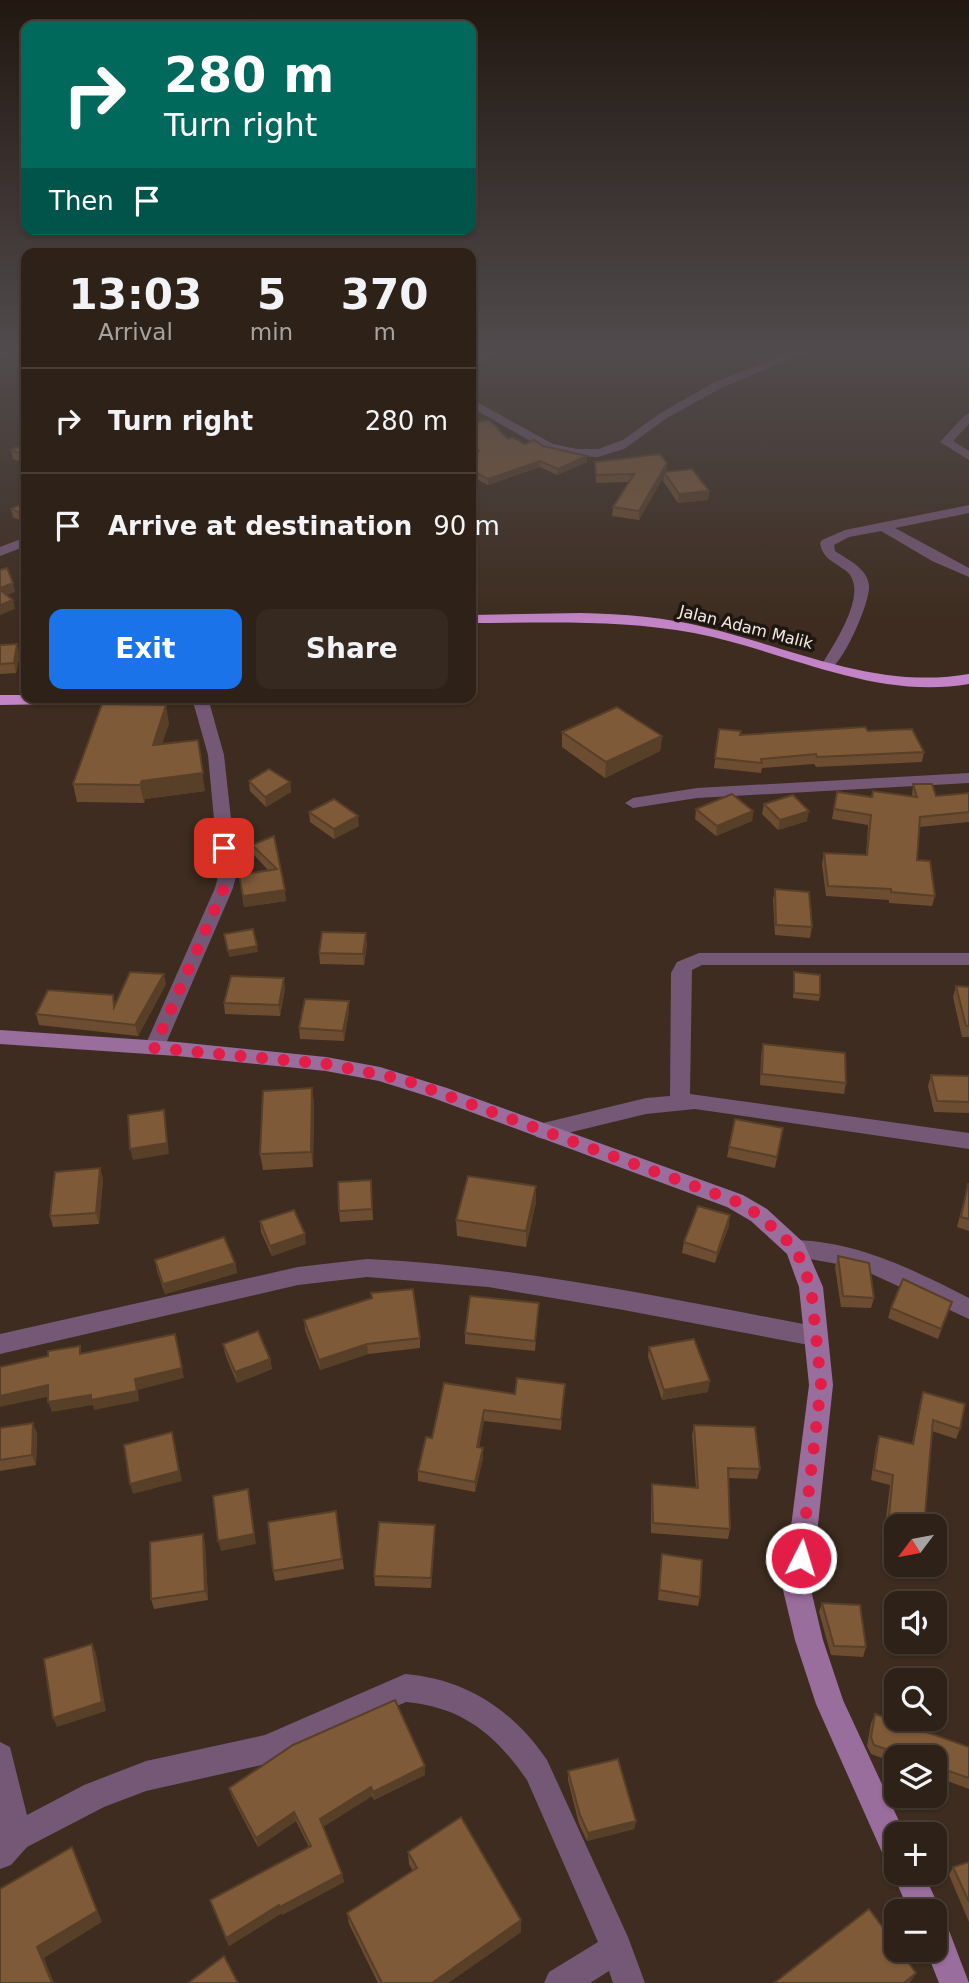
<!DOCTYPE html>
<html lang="en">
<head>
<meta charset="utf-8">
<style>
	body { margin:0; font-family:"DejaVu Sans",sans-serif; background:#362920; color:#f1f3f6; height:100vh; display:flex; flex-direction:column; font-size:26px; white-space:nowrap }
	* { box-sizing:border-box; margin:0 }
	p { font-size:23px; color:#a7a3a1 }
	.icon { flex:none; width:38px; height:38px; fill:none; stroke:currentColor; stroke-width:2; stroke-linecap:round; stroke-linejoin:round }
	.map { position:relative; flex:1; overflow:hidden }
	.sheet { position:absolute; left:21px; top:248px; width:455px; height:455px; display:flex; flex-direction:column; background:#2e2117; border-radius:14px; box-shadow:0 2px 5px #0004,0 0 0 2px #493e36 }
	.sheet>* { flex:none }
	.guide { position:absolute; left:21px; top:21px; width:455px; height:214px; border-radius:14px; box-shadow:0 2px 5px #0004,0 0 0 2px #493e36; background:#00695c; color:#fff; overflow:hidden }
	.needle { width:46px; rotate:238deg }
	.tools { position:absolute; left:884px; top:1514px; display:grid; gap:14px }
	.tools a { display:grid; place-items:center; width:63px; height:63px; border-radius:14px; background:#2e2117; box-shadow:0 2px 5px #0004,0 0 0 2px #493e36; font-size:35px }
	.pin { position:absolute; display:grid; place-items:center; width:60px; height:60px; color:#fff; margin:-30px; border-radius:14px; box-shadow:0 4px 10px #0006 }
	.me { position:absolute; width:77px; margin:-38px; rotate:5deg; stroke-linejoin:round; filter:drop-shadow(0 0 5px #0008) }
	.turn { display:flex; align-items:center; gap:24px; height:147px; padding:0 28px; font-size:32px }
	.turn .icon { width:91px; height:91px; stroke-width:2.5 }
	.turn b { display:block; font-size:49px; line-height:60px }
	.then { display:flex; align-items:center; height:66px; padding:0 28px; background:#0003; gap:14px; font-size:26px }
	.eta { display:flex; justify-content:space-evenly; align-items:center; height:119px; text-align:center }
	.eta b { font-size:42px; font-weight:600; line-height:49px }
	.primary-button { display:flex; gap:14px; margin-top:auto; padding:14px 28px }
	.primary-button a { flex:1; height:80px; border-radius:14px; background:#1a73e8; color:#fff; font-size:28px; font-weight:600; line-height:80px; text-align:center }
	.primary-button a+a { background:#362920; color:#f1f3f6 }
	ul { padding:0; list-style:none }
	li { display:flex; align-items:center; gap:21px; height:105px; padding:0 28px; border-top:2px solid #493e36 }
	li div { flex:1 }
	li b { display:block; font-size:26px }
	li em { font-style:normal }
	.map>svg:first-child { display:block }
</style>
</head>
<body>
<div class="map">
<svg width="969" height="1983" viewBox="0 0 969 1983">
	<rect width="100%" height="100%" fill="#3d2c1f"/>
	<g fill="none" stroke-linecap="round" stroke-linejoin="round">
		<g fill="#745875" fill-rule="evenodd">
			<polygon points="493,347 506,347 471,368 471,360"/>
			<polygon points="803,347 819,347 721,388 667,418 624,449 598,457 571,456 544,449 471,407 471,400 475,401 553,444 577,449 598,449 623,440 659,414 713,383"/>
			<polygon points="969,413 969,424 953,441 969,451 969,460 940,442 965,415"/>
			<path d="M969,505V513L895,528L969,568V577L932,561L881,531L849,537L834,545L835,551C848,560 867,568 869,585C871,601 842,667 828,670L823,669L821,666C833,645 872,590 845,570C833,561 823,559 820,543L822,540L845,530Z"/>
			<polygon points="26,537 26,546 0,556 0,547"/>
			<polygon points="192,698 208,698 224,755 237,873 233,888 164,1048 161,1053 147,1053 144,1048 215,888 219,873 208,755"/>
			<polygon points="969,773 969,783 697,798 633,808 625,803 633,798 697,788"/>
			<polygon points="699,953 969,953 969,965 702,965 692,970 690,1094 969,1133 969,1149 695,1109 646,1114 543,1139 536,1137 532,1131 536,1125 543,1123 646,1098 670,1096 671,973 677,962"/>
			<path d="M796,1240C859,1242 914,1270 969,1298V1319L859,1268L788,1255L785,1249L788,1243Z"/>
			<path d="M367,1259C518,1266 666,1298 814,1326L822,1329L826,1336L822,1343L814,1346L618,1309L488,1287L367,1277L298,1285L0,1354V1334L298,1267Z"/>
			<path d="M405,1674C466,1679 513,1710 547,1760L628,1937L645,1983H613L609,1971L590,1983H544L549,1972L598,1942L527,1780C495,1734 462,1707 406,1702L266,1764L146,1791L104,1807L27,1847L11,1865L0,1869V1742L10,1747L27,1815L84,1785L146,1761L265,1735Z"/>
		</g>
		<g fill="#996d9c" fill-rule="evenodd">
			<polygon points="8,347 21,347 0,359 0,352"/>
			<polygon points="0,1030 177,1042 326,1057 380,1067 447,1088 743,1195 767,1209 804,1243 823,1287 833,1385 811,1590 823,1640 843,1700 905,1834 896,1834 896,1872 923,1872 941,1911 938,1917 945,1920 969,1983 939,1983 926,1950 934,1950 934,1911 909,1911 892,1872 895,1863 885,1859 816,1704 795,1640 783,1590 809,1385 799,1287 787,1254 751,1221 727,1207 433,1098 379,1081 326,1071 177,1056 0,1044"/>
		</g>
		<g fill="#c284c6" fill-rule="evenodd">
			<path d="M581,613C623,614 667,617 708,628C794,649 879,690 969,674V684C872,700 787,651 694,633C619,619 546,623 471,623V615Z"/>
			<polygon points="0,695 26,695 26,698 132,698 124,703 0,705"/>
		</g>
	</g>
	<g fill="#6c4d31">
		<polygon points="471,423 508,439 525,444 543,446 587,456 587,462 557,475 540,467 488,485 471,476 471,454 475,452 471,447"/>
		<polygon points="26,443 26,464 13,459 11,450"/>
		<polygon points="595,462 667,463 666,472 709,491 708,500 678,503 663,481 664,476 639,520 612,516 613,507 628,482 596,483"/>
		<polygon points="26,502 26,523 13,517 11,509"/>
		<polygon points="0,645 20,654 16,673 0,674"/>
		<polygon points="169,723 162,744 205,791 145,799 144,803 77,802 73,784"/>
		<polygon points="719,729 740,735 868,731 924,752 922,762 816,767 814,764 762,768 761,773 714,768"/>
		<polygon points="562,732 662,736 660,751 605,778 562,747"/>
		<polygon points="249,781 290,782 291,792 266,807 250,791"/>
		<polygon points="913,784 936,796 969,793 969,822 919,827 917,860 935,896 932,906 889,903 889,900 826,896 822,864 824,853 866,855 868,825 832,819 837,792 871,797 873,791 912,796"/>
		<polygon points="764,804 807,821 778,830 762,814"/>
		<polygon points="696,809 753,811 752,821 716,836 695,819"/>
		<polygon points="309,812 359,826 334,839 310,822"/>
		<polygon points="274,836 286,901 244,907 239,875 269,871 254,855 252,845"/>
		<polygon points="775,889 812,927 810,938 775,935 773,900"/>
		<polygon points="367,944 364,965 320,964 319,953"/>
		<polygon points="794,972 820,995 819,1001 793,998"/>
		<polygon points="166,984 138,1036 39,1025 36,1014 113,995 115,1005"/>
		<polygon points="956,986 969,987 969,1037 962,1037 953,997"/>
		<polygon points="285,989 280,1016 225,1014 224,1003"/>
		<polygon points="349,1011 344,1041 300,1039 299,1028"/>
		<polygon points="763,1044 846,1083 844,1094 760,1085 761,1055"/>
		<polygon points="931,1075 969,1076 969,1113 934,1112 928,1086"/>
		<polygon points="312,1088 314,1104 313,1167 263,1170 260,1154"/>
		<polygon points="783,1128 775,1168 727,1157 729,1147"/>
		<polygon points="100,1168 103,1179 99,1224 53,1227 50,1216"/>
		<polygon points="371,1180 373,1220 340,1222 339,1211"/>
		<polygon points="968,1184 969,1184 969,1231 957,1227"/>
		<polygon points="536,1186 536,1202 526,1247 457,1236 456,1220"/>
		<polygon points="260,1221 306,1244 272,1256 261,1232"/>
		<polygon points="729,1226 715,1263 682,1253 684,1242"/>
		<polygon points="838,1256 874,1298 871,1308 841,1307 835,1267"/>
		<polygon points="155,1260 235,1263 237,1273 165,1294 157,1271"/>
		<polygon points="372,1298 420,1338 420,1348 368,1354 320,1370 305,1330 304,1320"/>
		<polygon points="952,1302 938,1339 888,1318 891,1308"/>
		<polygon points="539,1303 535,1351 465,1344 465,1333"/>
		<polygon points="223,1344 270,1359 272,1369 237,1383 225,1354"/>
		<polygon points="649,1347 708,1392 662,1400 648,1357"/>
		<polygon points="565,1384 561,1430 484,1421 479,1447 483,1458 475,1492 418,1481 418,1471 432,1438 515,1394"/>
		<polygon points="923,1392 960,1429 956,1439 932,1431 896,1526 896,1539 884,1536 890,1485 871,1480 876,1446 879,1436 912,1444 920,1402"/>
		<polygon points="694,1425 760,1469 757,1479 728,1478 730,1529 728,1539 651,1533 651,1494 652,1484 696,1488 692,1435"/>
		<polygon points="0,1428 37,1433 36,1465 0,1471"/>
		<polygon points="336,1511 344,1569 275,1581 273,1571"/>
		<polygon points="203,1534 205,1544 208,1600 154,1609 151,1599"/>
		<polygon points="435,1535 431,1588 375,1586 374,1576"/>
		<polygon points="662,1554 700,1597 698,1606 658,1600"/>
		<polygon points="822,1603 866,1647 863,1657 831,1655 819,1612"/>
		<polygon points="875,1714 969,1747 969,1789 934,1776 934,1757 896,1757 896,1763 871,1754 867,1746 871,1723"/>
		<polygon points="568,1771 636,1821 634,1829 587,1841 579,1824 568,1780"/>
		<polygon points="425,1775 374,1800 372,1796 323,1827 342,1874 344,1882 282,1915 282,1913 229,1946 213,1908 309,1847 296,1821 258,1847 232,1797 229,1788"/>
		<polygon points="408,1852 521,1932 448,1983 378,1983 349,1924 347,1913 413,1871 409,1864"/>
		<polygon points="969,1862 969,1922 949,1875 953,1867"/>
	</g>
	<g fill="#583f28">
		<polygon points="587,456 587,462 557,475 558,469"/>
		<polygon points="540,461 540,467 488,485 488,479"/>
		<polygon points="667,463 667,471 665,474 664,472 664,476 639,520 639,511"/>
		<polygon points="709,491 708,500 678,503 679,494"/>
		<polygon points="13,583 15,592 0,598 0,588"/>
		<polygon points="13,600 15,609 0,615 0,605"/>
		<polygon points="17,644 20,654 16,673 14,663"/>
		<polygon points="166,705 169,723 156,763 153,745"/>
		<polygon points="662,736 660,751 605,778 606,762"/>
		<polygon points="198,740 205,791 145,799 144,803 140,785 142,781"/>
		<polygon points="290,782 291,792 266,807 265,797"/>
		<polygon points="753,811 752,821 716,836 717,826"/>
		<polygon points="809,811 807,821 778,830 780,820"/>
		<polygon points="358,816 359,826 334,839 334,829"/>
		<polygon points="285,890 286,901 244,907 243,896"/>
		<polygon points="366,933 367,944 364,965 363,954"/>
		<polygon points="257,946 258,952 229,957 228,951"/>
		<polygon points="164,974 166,984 138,1036 135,1025"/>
		<polygon points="284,978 285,989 280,1016 279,1005"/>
		<polygon points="349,1001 349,1011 344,1041 343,1031"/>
		<polygon points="312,1088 314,1104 313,1167 311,1152"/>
		<polygon points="164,1110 169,1154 133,1160 130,1149"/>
		<polygon points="100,1168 103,1179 99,1224 96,1213"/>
		<polygon points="536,1186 536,1202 526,1247 526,1231"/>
		<polygon points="730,1215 729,1226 715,1263 717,1253"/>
		<polygon points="305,1234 306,1244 272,1256 270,1246"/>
		<polygon points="235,1263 237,1273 165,1294 163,1284"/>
		<polygon points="175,1334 184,1378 138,1390 139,1401 94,1410 93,1405 52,1412 48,1402 135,1379"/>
		<polygon points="367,1344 368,1354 320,1370 319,1360"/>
		<polygon points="270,1359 272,1369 237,1383 235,1372"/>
		<polygon points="710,1381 708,1392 662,1400 664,1390"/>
		<polygon points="48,1385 52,1396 0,1407 0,1396"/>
		<polygon points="484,1410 484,1421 477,1457 477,1447"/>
		<polygon points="33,1423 37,1433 36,1465 32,1455"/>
		<polygon points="172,1432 182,1481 133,1494 130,1484"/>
		<polygon points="483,1448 483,1458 475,1492 475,1482"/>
		<polygon points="248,1489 256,1544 221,1551 218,1541"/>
		<polygon points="435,1525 435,1535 431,1588 431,1578"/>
		<polygon points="203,1534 205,1544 208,1600 205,1591"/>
		<polygon points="92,1644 96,1653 106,1711 57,1727 53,1718"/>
		<polygon points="425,1766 425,1775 374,1800 373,1792"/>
		<polygon points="371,1787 372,1796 321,1828 320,1819"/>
		<polygon points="294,1812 296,1821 258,1847 256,1838"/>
		<polygon points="636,1821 634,1829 587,1841 588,1833"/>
		<polygon points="72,1847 78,1859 102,1922 44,1958 54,1983 52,1983 37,1947"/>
		<polygon points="342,1874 344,1882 282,1915 280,1907"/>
		<polygon points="279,1905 282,1913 229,1946 226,1938"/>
		<polygon points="521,1920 521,1932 448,1983 432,1983"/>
		<polygon points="916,1973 910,1983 904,1983"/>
	</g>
	<g fill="#7e5a39" stroke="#583f28" stroke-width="2">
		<polygon points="489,420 508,439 512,437 525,444 534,440 543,446 587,456 558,469 540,461 488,479 471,470 471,454 479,451 471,441 471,423"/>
		<polygon points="26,443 26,456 11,450"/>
		<polygon points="660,454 667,463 639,511 613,507 634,474 596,475 595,462"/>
		<polygon points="692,469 709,491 679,494 664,472"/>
		<polygon points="26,502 26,515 11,509"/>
		<polygon points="7,568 13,583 0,588 0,570"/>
		<polygon points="0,590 13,600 0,605"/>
		<polygon points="17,644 14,663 0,664 0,645"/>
		<polygon points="102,704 166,705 153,745 198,740 203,773 142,781 140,785 73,784"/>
		<polygon points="617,707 662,736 606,762 562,732"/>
		<polygon points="865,727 868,731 912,729 924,752 817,757 816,754 761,759 762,763 715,758 719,729 741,731 740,735"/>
		<polygon points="269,769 290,782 265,797 249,781"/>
		<polygon points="913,784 932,784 936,796 969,793 969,812 920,817 917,860 930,861 935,896 891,892 891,889 828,886 824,853 867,855 871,815 834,809 837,792 872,797 873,791 917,797"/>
		<polygon points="732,794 753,811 717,826 696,809"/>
		<polygon points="793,795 809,811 780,820 764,804"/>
		<polygon points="334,799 358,816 334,829 309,812"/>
		<polygon points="274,836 285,890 243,896 239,875 277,869 252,845"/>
		<polygon points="775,889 809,892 812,927 776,925"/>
		<polygon points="253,929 257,946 228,951 224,934"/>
		<polygon points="322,932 366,933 363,954 319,953"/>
		<polygon points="130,972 164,974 135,1025 36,1014 48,990 113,995 114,1007"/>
		<polygon points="794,972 820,975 820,995 794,993"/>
		<polygon points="231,976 284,978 279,1005 224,1003"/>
		<polygon points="956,986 969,987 969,1026 966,1026"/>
		<polygon points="305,999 349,1001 343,1031 299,1028"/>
		<polygon points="763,1044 845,1053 846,1083 762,1074"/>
		<polygon points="931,1075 969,1076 969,1102 937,1101"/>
		<polygon points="312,1088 311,1152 260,1154 263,1091"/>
		<polygon points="164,1110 167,1143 130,1149 128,1115"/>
		<polygon points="735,1119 783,1128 777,1157 729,1147"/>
		<polygon points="100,1168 96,1213 50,1216 55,1172"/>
		<polygon points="468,1176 536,1186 526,1231 456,1220"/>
		<polygon points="371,1180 372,1209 339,1211 338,1182"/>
		<polygon points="968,1184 969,1184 969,1219 961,1217"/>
		<polygon points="698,1206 730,1215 717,1253 684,1242"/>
		<polygon points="294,1210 305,1234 270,1246 260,1221"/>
		<polygon points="224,1237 235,1263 163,1284 155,1260"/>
		<polygon points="838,1256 869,1263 874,1298 843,1296"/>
		<polygon points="903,1279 952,1302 941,1329 891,1308"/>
		<polygon points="413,1289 420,1338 367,1344 319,1360 304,1320 372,1298 371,1293"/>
		<polygon points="470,1296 539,1303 535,1341 465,1333"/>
		<polygon points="258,1331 270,1359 235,1372 223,1344"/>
		<polygon points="175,1334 182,1368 135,1379 137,1391 91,1400 91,1395 48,1402 48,1385 0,1396 0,1367 48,1356 48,1351 80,1346 80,1354"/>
		<polygon points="694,1339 710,1381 664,1390 649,1347"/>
		<polygon points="517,1378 565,1384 561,1420 484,1410 477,1447 483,1448 475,1482 418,1471 426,1437 432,1438 444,1383 515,1394"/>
		<polygon points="923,1392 965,1404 960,1429 933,1420 924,1526 896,1526 896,1528 888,1526 893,1475 874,1470 879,1436 913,1444"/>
		<polygon points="33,1423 32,1455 0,1460 0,1428"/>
		<polygon points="694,1425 755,1427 760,1469 728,1468 730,1529 653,1523 652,1484 698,1488"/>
		<polygon points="172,1432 179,1471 130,1484 124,1445"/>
		<polygon points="248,1489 254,1534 218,1541 213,1496"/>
		<polygon points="336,1511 342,1559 273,1571 268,1522"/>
		<polygon points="379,1522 435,1525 431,1578 374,1576"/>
		<polygon points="203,1534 205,1591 151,1599 150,1542"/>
		<polygon points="662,1554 702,1560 700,1597 659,1590"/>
		<polygon points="822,1603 860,1605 866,1647 834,1646"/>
		<polygon points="92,1644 102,1702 53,1718 44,1659"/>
		<polygon points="395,1700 425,1766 373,1792 371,1787 320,1819 342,1874 280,1907 279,1905 226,1938 210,1900 311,1846 294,1812 256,1838 229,1788 293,1745"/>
		<polygon points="875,1714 969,1747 969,1778 934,1766 934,1757 909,1757 874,1745 871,1737"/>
		<polygon points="618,1759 636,1821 588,1833 580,1815 568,1771"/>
		<polygon points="461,1817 521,1920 432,1983 382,1983 347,1913 417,1868 408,1852"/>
		<polygon points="72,1847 97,1911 37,1947 52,1983 0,1983 0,1889"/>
		<polygon points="969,1862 969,1902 953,1867"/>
		<polygon points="869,1909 896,1945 896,1950 899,1950 916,1973 904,1983 774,1983"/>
		<polygon points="224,1956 238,1983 188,1983"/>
	</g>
	<linearGradient id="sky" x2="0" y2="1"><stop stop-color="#221811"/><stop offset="0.56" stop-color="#514b4d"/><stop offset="1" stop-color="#514b4d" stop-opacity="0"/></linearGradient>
	<rect width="969" height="625" fill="url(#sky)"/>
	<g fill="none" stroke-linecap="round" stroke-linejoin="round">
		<polyline stroke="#e11d48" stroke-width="12" stroke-dasharray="0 21.6" points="224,848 228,873 224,888 154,1048 326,1064 402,1079 735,1201 759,1215 796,1249 811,1287 821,1385 801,1558"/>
	</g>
	<g text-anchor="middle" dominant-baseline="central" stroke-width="7" stroke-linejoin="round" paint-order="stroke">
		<g font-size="16" fill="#f6eae2" stroke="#1e1711">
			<text transform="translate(746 627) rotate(14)">Jalan Adam Malik</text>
		</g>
	</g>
</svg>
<div class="tools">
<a><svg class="needle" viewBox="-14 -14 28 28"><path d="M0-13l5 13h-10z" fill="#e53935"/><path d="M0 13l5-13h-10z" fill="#a7a3a1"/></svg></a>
<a><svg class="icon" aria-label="sound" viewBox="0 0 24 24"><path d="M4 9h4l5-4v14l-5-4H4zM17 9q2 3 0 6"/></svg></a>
<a><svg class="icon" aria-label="search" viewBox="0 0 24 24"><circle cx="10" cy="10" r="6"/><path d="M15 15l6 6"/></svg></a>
<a><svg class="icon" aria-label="layers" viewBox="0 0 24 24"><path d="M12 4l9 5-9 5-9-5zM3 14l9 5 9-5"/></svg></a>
<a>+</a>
<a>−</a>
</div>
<div class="pin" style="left:224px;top:848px;background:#d93025"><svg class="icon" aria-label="arrive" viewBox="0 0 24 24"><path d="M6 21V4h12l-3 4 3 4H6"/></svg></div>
<svg class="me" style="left:801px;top:1558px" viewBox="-20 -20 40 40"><circle r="17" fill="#e11d48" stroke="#fff" stroke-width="3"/><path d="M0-11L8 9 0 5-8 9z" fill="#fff"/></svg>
<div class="guide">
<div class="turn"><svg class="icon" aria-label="right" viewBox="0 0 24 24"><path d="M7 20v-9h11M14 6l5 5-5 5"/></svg><div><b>280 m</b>Turn right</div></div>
<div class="then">Then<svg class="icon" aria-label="arrive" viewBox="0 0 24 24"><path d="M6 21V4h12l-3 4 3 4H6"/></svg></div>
</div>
<section class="sheet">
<div class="eta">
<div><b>13:03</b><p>Arrival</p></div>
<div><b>5</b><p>min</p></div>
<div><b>370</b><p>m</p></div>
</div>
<ul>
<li><svg class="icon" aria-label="right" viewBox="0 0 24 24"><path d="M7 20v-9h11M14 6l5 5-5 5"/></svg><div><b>Turn right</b></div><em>280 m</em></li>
<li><svg class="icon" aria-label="arrive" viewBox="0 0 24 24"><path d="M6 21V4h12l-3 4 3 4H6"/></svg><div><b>Arrive at destination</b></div><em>90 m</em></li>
</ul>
<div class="primary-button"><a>Exit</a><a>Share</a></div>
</section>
</div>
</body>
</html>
